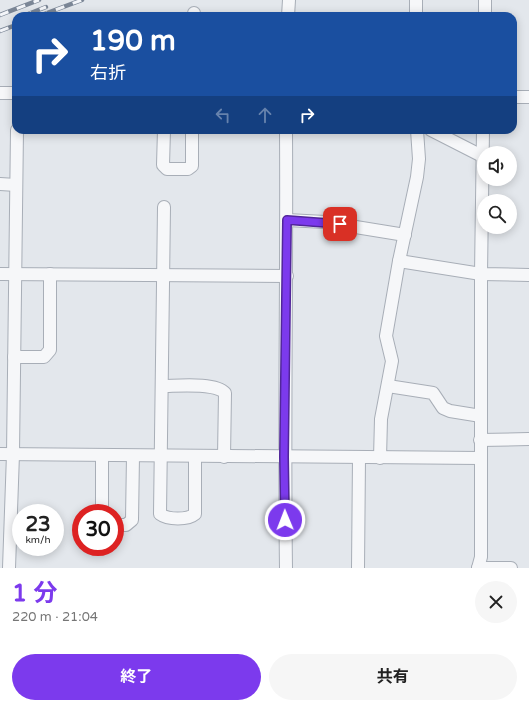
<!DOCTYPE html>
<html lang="ja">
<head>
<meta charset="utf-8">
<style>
	body { margin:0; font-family:"Varela Round","Noto Sans JP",sans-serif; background:#f6f6f6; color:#222; height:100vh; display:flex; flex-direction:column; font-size:15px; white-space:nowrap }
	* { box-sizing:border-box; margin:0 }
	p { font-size:13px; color:#767676 }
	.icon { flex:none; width:22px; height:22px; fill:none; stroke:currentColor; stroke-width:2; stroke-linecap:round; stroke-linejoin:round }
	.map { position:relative; height:568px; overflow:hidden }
	.panel { display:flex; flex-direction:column; background:#fff; flex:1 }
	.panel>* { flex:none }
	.guide { position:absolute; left:12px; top:12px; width:505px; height:122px; border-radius:12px; box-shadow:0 2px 10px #0003; background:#1a4fa0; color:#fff; overflow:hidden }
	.buttons { position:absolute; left:477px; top:146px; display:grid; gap:8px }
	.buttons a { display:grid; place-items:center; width:40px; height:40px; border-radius:50%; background:#fff; box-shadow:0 2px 10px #0003; font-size:20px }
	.speed { position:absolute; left:12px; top:504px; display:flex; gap:8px; font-size:20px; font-weight:700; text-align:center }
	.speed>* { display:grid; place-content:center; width:52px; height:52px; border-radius:50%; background:#fff; box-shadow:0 2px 10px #0003; line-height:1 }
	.speed small { font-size:10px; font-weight:400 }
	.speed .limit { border:6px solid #d22; background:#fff; color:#111 }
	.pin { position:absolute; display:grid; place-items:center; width:34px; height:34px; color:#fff; margin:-17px; border-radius:8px; box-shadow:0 2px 6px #0006 }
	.me { position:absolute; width:44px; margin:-22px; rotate:359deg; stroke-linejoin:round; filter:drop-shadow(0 0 3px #0008) }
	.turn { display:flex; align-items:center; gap:14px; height:84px; padding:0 12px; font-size:18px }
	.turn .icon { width:52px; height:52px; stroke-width:2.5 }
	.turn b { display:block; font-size:28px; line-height:34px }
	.lanes { display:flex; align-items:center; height:38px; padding:0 12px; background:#0003; justify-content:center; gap:20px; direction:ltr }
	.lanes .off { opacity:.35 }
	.round { display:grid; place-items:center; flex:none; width:42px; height:42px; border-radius:21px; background:#f6f6f6 }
	.headline { display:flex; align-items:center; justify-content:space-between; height:68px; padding:0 12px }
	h1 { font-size:24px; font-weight:700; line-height:30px; color:#7c3aed }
	.button { display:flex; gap:8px; margin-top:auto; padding:8px 12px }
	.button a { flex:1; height:46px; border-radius:24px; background:#7c3aed; color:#fff; font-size:16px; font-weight:700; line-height:46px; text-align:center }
	.button a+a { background:#f6f6f6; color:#222 }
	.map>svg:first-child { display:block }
</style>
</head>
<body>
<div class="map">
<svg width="529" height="568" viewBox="0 0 529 568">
	<rect width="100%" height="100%" fill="#e3e7ec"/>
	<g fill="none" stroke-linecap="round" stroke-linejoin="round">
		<g stroke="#a8aeb7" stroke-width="14">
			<g id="minor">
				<polyline points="194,16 194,13"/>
				<polyline points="288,16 289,0"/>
				<polyline points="416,16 416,0"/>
				<polyline points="485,16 485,0"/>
				<polyline points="0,93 16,93"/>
				<polyline points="513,97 529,97"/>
				<polyline points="164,130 163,165 167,169 188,169 192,166 192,130"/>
				<polyline points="431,130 482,156"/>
				<polyline points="0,184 16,185"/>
				<path d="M164,207L160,514C168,520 188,520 195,514V457"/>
				<polyline points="287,220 325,222 405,235"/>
				<polyline points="399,261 481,274 529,275"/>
				<polyline points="0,274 287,276"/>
				<polyline points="14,357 44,357 50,350 50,274"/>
				<path d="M162,386C177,386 215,382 225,393L224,457"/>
				<polyline points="388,386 433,393 443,408 450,411 481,416"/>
				<polyline points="480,440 529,439"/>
				<polyline points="0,454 480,458"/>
				<polyline points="380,458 381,419 392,361 386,336 399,261 417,177 419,159 417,130"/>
				<polyline points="102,513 102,455"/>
				<polyline points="115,525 126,525 132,520 133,456"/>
				<polyline points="9,568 13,454 17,130"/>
				<path d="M286,568C284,422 287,276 286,130"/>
				<polyline points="358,568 359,458"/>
				<polyline points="478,568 481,557 481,274 483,130"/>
				<polyline points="478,568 511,568"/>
			</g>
		</g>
		<use href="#minor" stroke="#f6f7f9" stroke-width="12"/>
		<g stroke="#7b8696" stroke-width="4.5">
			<g id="rail">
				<polyline points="0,15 39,0"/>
				<polyline points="23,16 46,7"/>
				<polyline points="39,16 82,0"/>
				<polyline points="0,31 16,25"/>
			</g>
		</g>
		<use href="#rail" stroke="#f3f5f9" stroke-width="3" stroke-dasharray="9" stroke-linecap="butt"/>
	</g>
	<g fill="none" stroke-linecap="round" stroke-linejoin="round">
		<g stroke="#51269a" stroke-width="10">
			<polyline id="route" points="285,520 284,457 287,220 340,224"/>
		</g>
		<use href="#route" stroke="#7c3aed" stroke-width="7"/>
	</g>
</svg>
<div class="buttons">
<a><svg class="icon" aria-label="sound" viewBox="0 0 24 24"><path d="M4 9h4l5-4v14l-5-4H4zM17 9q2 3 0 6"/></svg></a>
<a><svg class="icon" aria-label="search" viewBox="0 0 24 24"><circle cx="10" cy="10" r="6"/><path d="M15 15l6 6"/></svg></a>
</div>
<div class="speed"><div>23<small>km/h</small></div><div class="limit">30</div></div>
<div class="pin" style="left:340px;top:224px;background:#d93025"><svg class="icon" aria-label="arrive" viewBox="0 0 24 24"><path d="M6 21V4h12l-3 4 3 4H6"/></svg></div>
<svg class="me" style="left:285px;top:520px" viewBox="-20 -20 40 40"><circle r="17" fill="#7c3aed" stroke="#fff" stroke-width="3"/><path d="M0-11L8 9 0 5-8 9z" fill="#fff"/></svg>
<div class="guide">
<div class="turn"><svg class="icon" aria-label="right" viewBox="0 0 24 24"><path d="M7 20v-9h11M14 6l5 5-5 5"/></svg><div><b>190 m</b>右折</div></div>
<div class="lanes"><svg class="icon off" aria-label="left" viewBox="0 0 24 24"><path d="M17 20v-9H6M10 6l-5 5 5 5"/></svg><svg class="icon off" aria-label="ahead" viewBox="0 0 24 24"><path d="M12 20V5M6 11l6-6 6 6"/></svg><svg class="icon" aria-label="right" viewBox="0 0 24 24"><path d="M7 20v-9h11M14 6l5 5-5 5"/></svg></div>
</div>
</div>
<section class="panel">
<div class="headline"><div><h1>1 分</h1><p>220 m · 21:04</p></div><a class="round"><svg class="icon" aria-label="close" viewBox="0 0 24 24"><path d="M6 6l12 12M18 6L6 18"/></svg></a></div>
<div class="button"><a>終了</a><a>共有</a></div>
</section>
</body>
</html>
